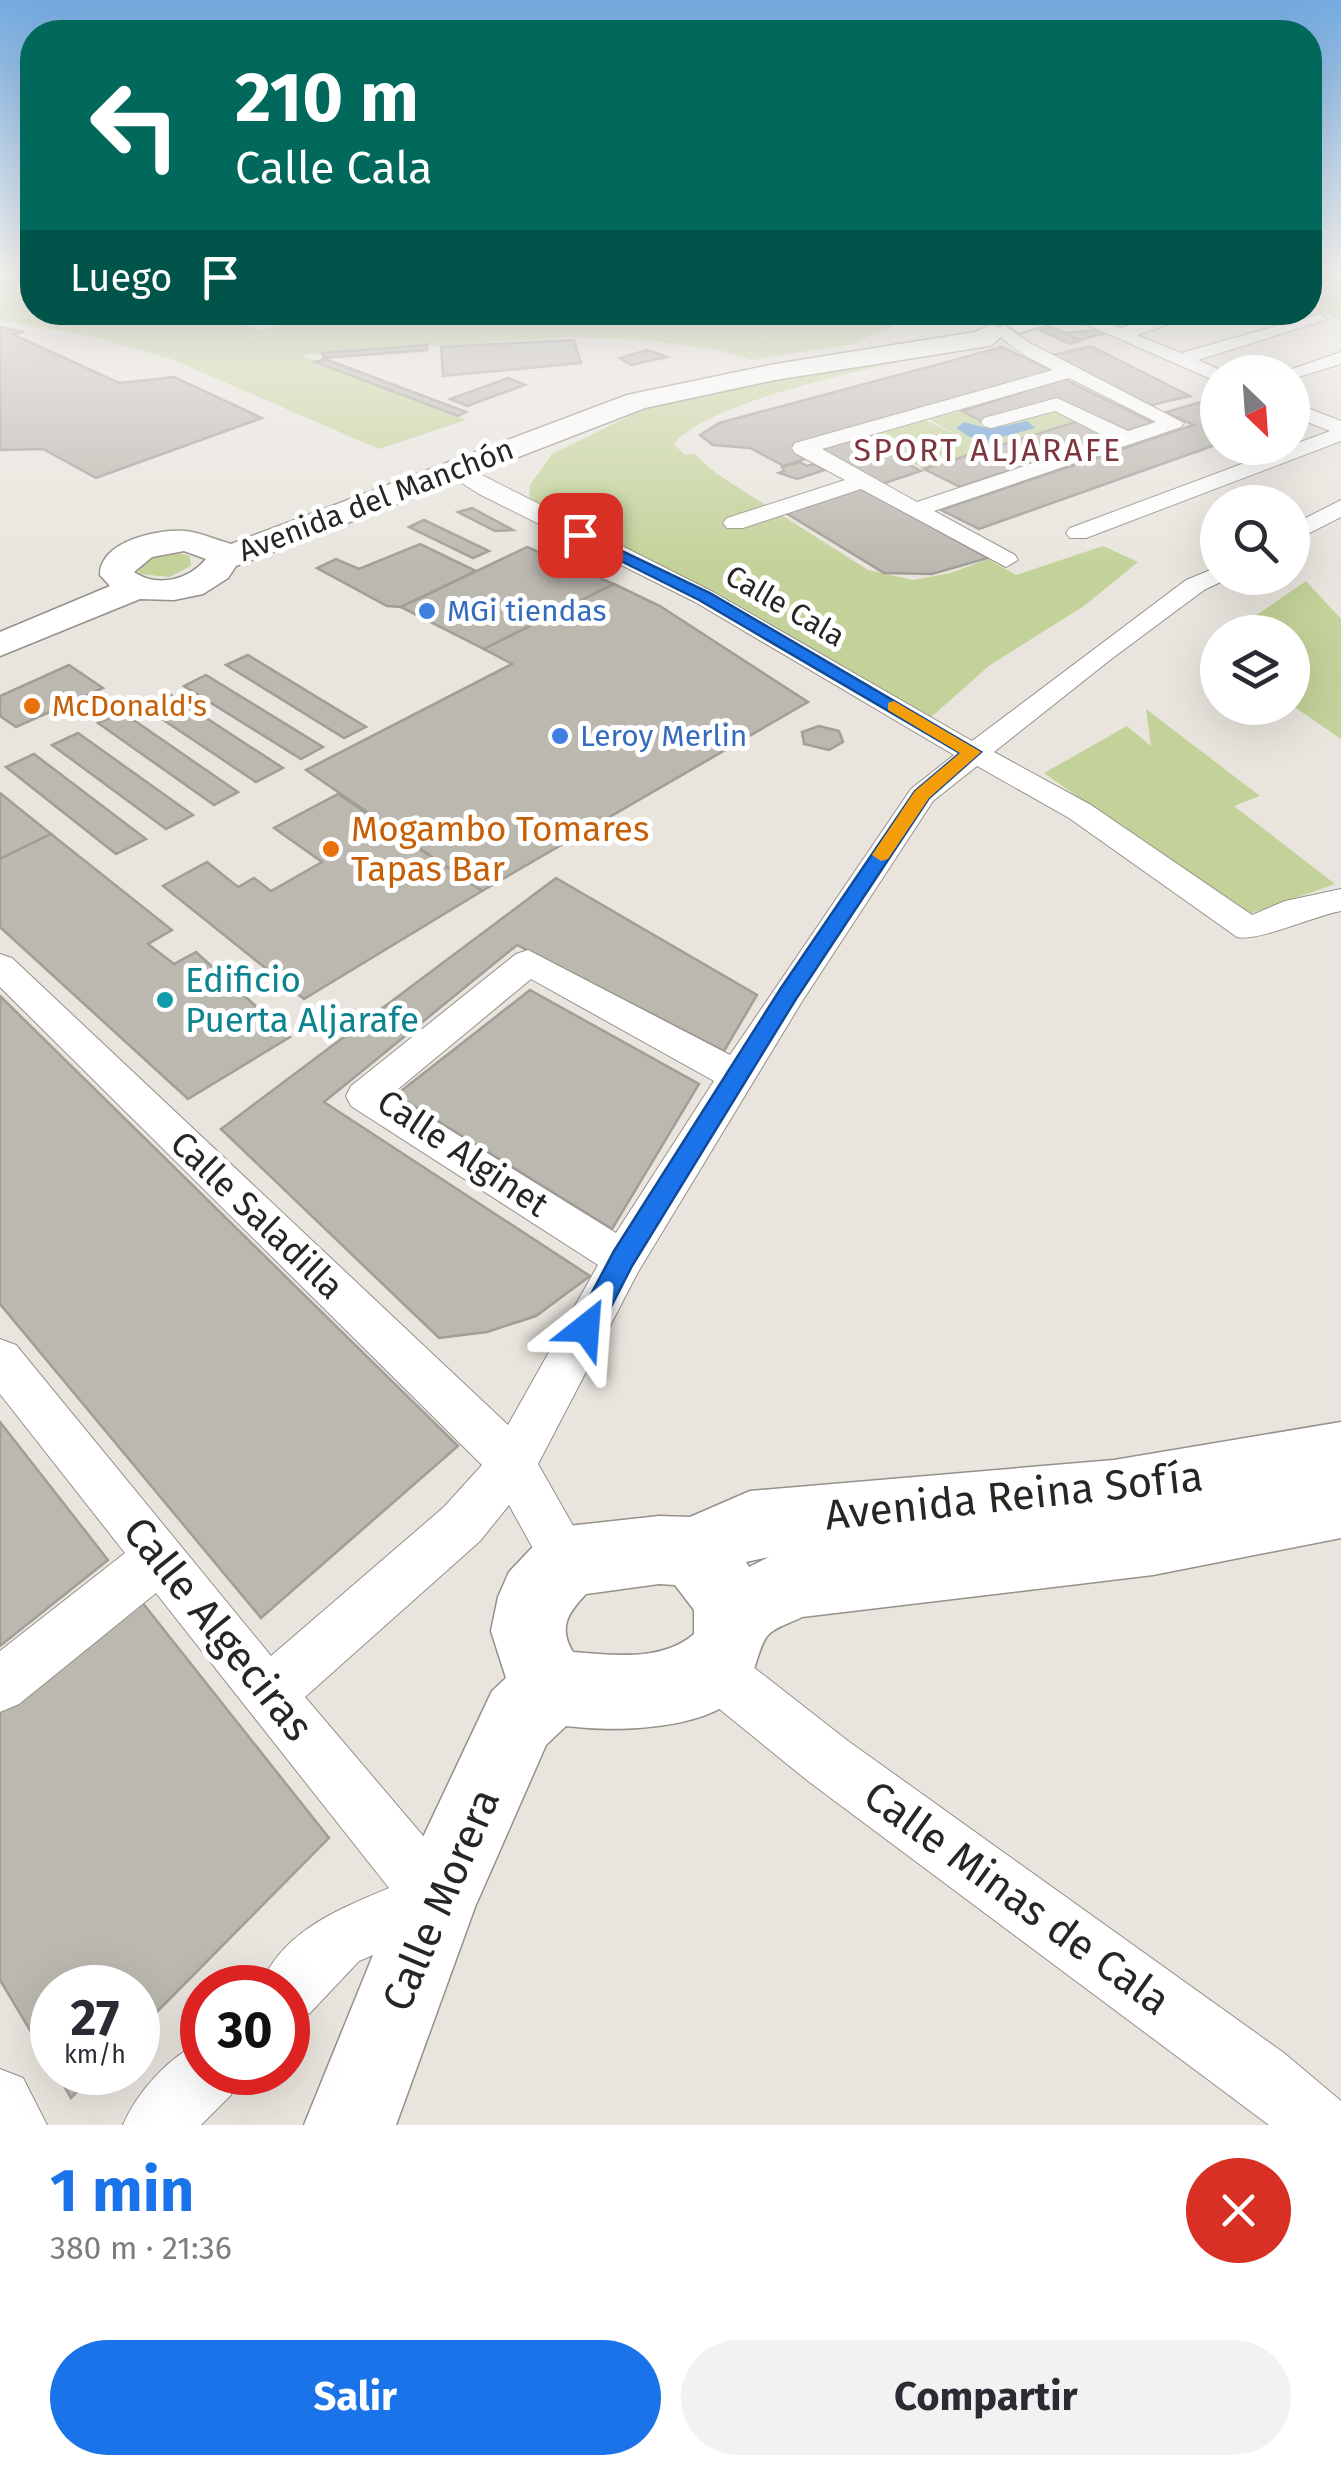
<!DOCTYPE html>
<html lang="es">
<head>
<meta charset="utf-8">
<style>
	body { margin:0; font-family:"Fira Sans",sans-serif; background:#f2f2f3; color:#2b2b33; height:100vh; display:flex; flex-direction:column; font-size:38px; white-space:nowrap }
	* { box-sizing:border-box; margin:0 }
	p { font-size:32px; color:#7c7c81 }
	.icon { flex:none; width:55px; height:55px; fill:none; stroke:currentColor; stroke-width:2; stroke-linecap:round; stroke-linejoin:round }
	.map { position:relative; height:2125px; overflow:hidden }
	.drawer { display:flex; flex-direction:column; background:#fff; flex:1 }
	.drawer>* { flex:none }
	.top-card { position:absolute; left:20px; top:20px; width:1302px; height:305px; border-radius:40px; box-shadow:0 10px 40px #0002; background:#00695c; color:#fff; overflow:hidden }
	.needle { width:65px; rotate:155deg }
	.controls { position:absolute; left:1200px; top:355px; display:grid; gap:20px }
	.controls a { display:grid; place-items:center; width:110px; height:110px; border-radius:50%; background:#fff; box-shadow:0 10px 40px #0002; font-size:50px }
	.speed { position:absolute; left:30px; top:1965px; display:flex; gap:20px; font-size:50px; font-weight:700; text-align:center }
	.speed>* { display:grid; place-content:center; width:130px; height:130px; border-radius:50%; background:#fff; box-shadow:0 10px 40px #0002; line-height:1 }
	.speed small { font-size:25px; font-weight:400 }
	.speed .limit { border:15px solid #d22; background:#fff; color:#111 }
	.pin { position:absolute; display:grid; place-items:center; width:85px; height:85px; color:#fff; margin:-42px; border-radius:20px; box-shadow:0 5px 15px #0006 }
	.me { position:absolute; width:110px; margin:-55px; rotate:28deg; stroke-linejoin:round; filter:drop-shadow(0 0 8px #0008) }
	.turn { display:flex; align-items:center; gap:35px; height:210px; padding:0 50px; font-size:45px }
	.turn .icon { width:130px; height:130px; stroke-width:2.5 }
	.turn b { display:block; font-size:70px; line-height:85px }
	.then { display:flex; align-items:center; height:95px; padding:0 50px; background:#0003; gap:20px; font-size:38px }
	.round { display:grid; place-items:center; flex:none; width:105px; height:105px; border-radius:52px; background:#f2f2f3 }
	.overview { display:flex; align-items:center; justify-content:space-between; height:170px; padding:0 50px }
	h1 { font-size:60px; font-weight:700; line-height:75px; color:#1a73e8 }
	.button { display:flex; gap:20px; margin-top:auto; padding:20px 50px }
	.button a { flex:1; height:115px; border-radius:60px; background:#1a73e8; color:#fff; font-size:40px; font-weight:700; line-height:115px; text-align:center }
	.button a+a { background:#f2f2f3; color:#2b2b33 }
	.map>svg:first-child { display:block }
</style>
</head>
<body>
<div class="map">
<svg width="1341" height="2125" viewBox="0 0 1341 2125">
	<rect width="100%" height="100%" fill="#e9e5de"/>
	<g fill="#c3d299">
		<polygon points="0,270 11,270 11,276 32,276 32,312 207,313 261,330 322,312 903,315 891,327 853,344 751,360 720,350 645,340 568,337 301,355 466,420 379,449 171,359 94,337 0,320"/>
		<polygon points="1310,270 1341,271 1341,320 1310,308"/>
		<path d="M937,353C879,367 708,400 674,444L685,455L694,454L717,474L868,570L913,580L951,573L988,559L1016,575L1103,546L1138,562L1084,606L990,665L929,719L529,502L530,485L552,454L640,411L689,394Z"/>
		<polygon points="1051,409 1076,422 924,469 863,436 921,418 956,435 929,419 962,411 993,427"/>
		<polygon points="175,552 190,556 191,566 169,577 140,574 136,566 152,557"/>
		<polygon points="1306,581 1341,619 1341,739 1293,706 1292,632 1232,632"/>
		<polygon points="1146,709 1260,796 1234,806 1335,884 1246,915 1044,773 1127,726 1151,746"/>
	</g>
	<polygon fill="#649ad5" points="1027,421 1035,428 987,441 970,437 956,428 964,422 990,429"/>
	<g fill="#bbb8b0" stroke="#a19d97" stroke-width="2.5">
		<polygon points="0,327 24,332 12,334 119,383 174,377 262,418 96,478 43,449 0,450"/>
		<polygon points="1051,327 1058,330 1080,341 1070,344 1040,330"/>
		<polygon points="1097,330 1106,333 1079,340 1063,333"/>
		<polygon points="574,340 581,363 443,376 441,347"/>
		<polygon points="427,345 427,350 324,358 322,353"/>
		<polygon points="1091,346 1190,396 1148,406 1053,355"/>
		<polygon points="1002,347 1055,372 795,449 811,457 784,466 750,448 713,445 700,435 719,423"/>
		<polygon points="647,350 667,357 631,365 620,358"/>
		<polygon points="325,359 466,412 458,416 315,362"/>
		<polygon points="508,378 525,385 467,406 450,399"/>
		<polygon points="1064,379 1153,423 1118,433 1060,400 985,423 962,411"/>
		<polygon points="1201,402 1218,410 1218,444 979,529 941,510 1194,425 1166,412"/>
		<polygon points="1082,420 1114,436 960,487 924,469"/>
		<polygon points="858,438 921,471 879,485 821,449"/>
		<polygon points="800,462 807,466 814,464 825,470 797,479 779,473 784,471 782,467"/>
		<polygon points="861,488 988,558 932,574 884,573 786,513"/>
		<polygon points="472,508 513,530 495,531 458,512"/>
		<polygon points="424,520 489,551 473,558 409,527"/>
		<polygon points="420,544 476,571 401,607 387,606 317,568 336,559 359,569"/>
		<polygon points="527,547 614,584 484,649 401,607"/>
		<polygon points="614,584 660,606 808,702 482,891 306,770 512,664 484,649"/>
		<polygon points="248,655 366,727 344,738 226,665"/>
		<polygon points="69,665 103,688 16,727 0,716 0,696"/>
		<polygon points="206,675 323,747 301,759 184,686"/>
		<polygon points="168,693 283,768 256,782 141,705"/>
		<polygon points="122,712 238,792 214,805 98,723"/>
		<polygon points="819,726 839,731 843,742 829,750 804,744 802,732"/>
		<polygon points="78,733 193,815 166,829 52,745"/>
		<polygon points="34,754 146,839 116,854 6,767"/>
		<polygon points="0,793 51,834 0,859"/>
		<polygon points="338,794 482,891 304,999 163,886 207,862 238,887 254,878 271,891 322,862 274,828"/>
		<polygon points="51,834 172,930 148,944 174,964 196,952 290,1037 188,1099 0,927 0,859"/>
		<polygon points="556,878 757,995 724,1051 517,945 324,1102 590,1276 536,1316 487,1332 439,1338 221,1129"/>
		<polygon points="530,990 699,1084 612,1229 396,1095"/>
		<polygon points="0,996 458,1446 261,1618 0,1304"/>
		<polygon points="0,1422 108,1560 0,1646"/>
		<polygon points="134,1592 329,1838 138,2031 138,1988 52,1988 52,2067 0,1980 0,1703"/>
		<polygon points="56,2072 96,2072 71,2098"/>
	</g>
	<g fill="none" stroke-linecap="round" stroke-linejoin="round">
		<g stroke="#95918a" stroke-width="2">
			<g id="street">
				<polygon points="1058,312 1084,312 1120,328 1174,312 1205,312 1137,335 1181,353 1319,314 1328,319 1198,360 1225,372 1218,372 1218,382"/>
				<path d="M1004,325L1030,343L1184,423L1181,427L934,511L1015,555L1018,560L1006,567L861,489L743,528H727L723,523L727,518L845,480L795,453L792,448L795,443L1053,370C1032,359 1011,349 995,331ZM1069,378L1156,422L1128,431L1057,398L984,418L981,422L984,426L991,428L1055,411L1108,438L917,502L822,449Z"/>
				<polygon points="1341,352 1341,364 1292,379 1292,372 1283,372"/>
				<polygon points="1292,402 1341,421 1341,441 1086,538 1070,538 1066,533 1070,528 1330,431 1292,416"/>
				<path d="M456,462L713,592L972,741L1186,580L1218,567V578L1227,579L1204,590L1110,660L994,752L1091,805L1252,915L1285,901L1341,889V911C1314,916 1257,942 1237,937L1069,818L977,766L933,801L801,1003L638,1272L538,1464L593,1561L586,1579L568,1586L550,1579L509,1505L480,1541L305,1697L458,1877L467,1898L458,1919L359,1961L310,2013L288,2022V1988H259C282,1931 337,1910 389,1888L156,1593L19,1704L0,1712V1651L125,1553L0,1394V1339L16,1345L271,1656L444,1507L482,1465L0,987V954L12,958L508,1425L598,1265L351,1106L346,1096L351,1086L516,954L528,950L730,1055L911,789L954,755L695,602L479,494L448,474L445,469ZM531,979L714,1081L616,1233L392,1094Z"/>
				<polygon points="1341,500 1341,517 1292,542 1292,525"/>
				<polygon points="715,1644 734,1652 848,1741 1284,2053 1341,2101 1341,2125 1269,2125 808,1781 696,1690 688,1671 696,1652"/>
				<path d="M202,2042V2072H240L231,2095L201,2125H123C137,2092 169,2056 202,2042Z"/>
				<polygon points="0,2069 23,2078 47,2125 0,2125"/>
			</g>
		</g>
		<g stroke="#95918a" stroke-width="3">
			<g id="secondary">
				<polygon points="1035,312 1076,312 1073,317 1019,333 1006,325 1010,320"/>
				<path d="M993,324L1006,332L992,345L983,347L775,380L645,408L236,566L228,578L203,594L174,600L140,599L0,656V632L110,586L100,575C100,541 158,529 185,531C200,532 216,540 231,544L627,395L775,364L975,332ZM184,551L206,559C189,580 157,588 134,572L152,557Z"/>
				<path d="M1341,1422V1538L1153,1575L802,1617C793,1622 775,1627 768,1635C758,1647 756,1671 747,1685C717,1732 614,1732 566,1726L546,1745L475,1907L396,2125H304L408,1869L492,1691L506,1678L491,1631L498,1597L509,1572L543,1536L568,1526L659,1516L690,1517L750,1491L1114,1460ZM769,1557L749,1567L746,1562ZM659,1584L675,1585L694,1610V1634C662,1662 614,1655 573,1652C558,1627 568,1613 586,1594Z"/>
			</g>
		</g>
		<use href="#street" fill="#fff" fill-rule="evenodd"/>
		<use href="#secondary" fill="#fff" fill-rule="evenodd"/>
	</g>
	<linearGradient id="sky" x2="0" y2="1"><stop stop-color="#73aae0"/><stop offset="0.48" stop-color="#f5f3f0"/><stop offset="1" stop-color="#f5f3f0" stop-opacity="0"/></linearGradient>
	<rect width="1341" height="567" fill="url(#sky)"/>
	<polygon fill="#1a73e8" stroke="#114b97" stroke-width="2.5" points="580,531 710,593 981,752 929,798 796,999 632,1266 596,1336 586,1339 576,1336 573,1328 614,1251 781,988 915,791 960,753 699,600 575,538 573,535"/>
	<polygon fill="#f59e0b" points="894,701 981,752 929,798 888,859 881,861 872,855 915,791 960,753 888,710 888,703"/>
	<g fill="#3f7fe0" stroke="#fff" stroke-width="4">
		<circle cx="427" cy="611" r="10"/>
		<circle cx="560" cy="736" r="10"/>
	</g>
	<g fill="#e8710a" stroke="#fff" stroke-width="4">
		<circle cx="32" cy="706" r="10"/>
		<circle cx="331" cy="849" r="10"/>
	</g>
	<circle fill="#0f9aa8" stroke="#fff" stroke-width="4" cx="165" cy="1000" r="10"/>
	<g text-anchor="middle" dominant-baseline="central" stroke-width="10" stroke-linejoin="round" paint-order="stroke">
		<g font-size="30" fill="#282623" stroke="#fff">
			<text transform="translate(376 500) rotate(-21)">Avenida del Manchón</text>
			<text transform="translate(785 606) rotate(30)">Calle Cala</text>
		</g>
		<g font-size="30" fill="#366cbe" stroke="#fff" text-anchor="start">
			<text x="447" y="611">MGi tiendas</text>
			<text x="580" y="736">Leroy Merlin</text>
		</g>
		<g font-size="30" fill="#c56008" stroke="#fff" text-anchor="start">
			<text x="52" y="706">McDonald's</text>
		</g>
		<g font-size="32" letter-spacing="2.5" fill="#7e363e" stroke="#fff">
			<text x="988" y="450">SPORT ALJARAFE</text>
		</g>
		<g font-size="35" fill="#c56008" stroke="#fff" text-anchor="start">
			<text x="351" y="829">Mogambo Tomares<tspan x="351" dy="40">Tapas Bar</tspan></text>
		</g>
		<g font-size="35" fill="#0d838f" stroke="#fff" text-anchor="start">
			<text x="185" y="980">Edificio<tspan x="185" dy="40">Puerta Aljarafe</tspan></text>
		</g>
		<g font-size="35" fill="#282623" stroke="#fff">
			<text transform="translate(463 1153) rotate(34)">Calle Alginet</text>
			<text transform="translate(257 1215) rotate(44)">Calle Saladilla</text>
		</g>
		<g font-size="42" fill="#282623" stroke="#fff">
			<text transform="translate(1014 1496) rotate(-6)">Avenida Reina Sofía</text>
			<text transform="translate(218 1629) rotate(51)">Calle Algeciras</text>
			<text transform="translate(1017 1898) rotate(36)">Calle Minas de Cala</text>
			<text transform="translate(441 1900) rotate(-67)">Calle Morera</text>
		</g>
	</g>
</svg>
<div class="controls">
<a><svg class="needle" viewBox="-14 -14 28 28"><path d="M0-13l5 13h-10z" fill="#e53935"/><path d="M0 13l5-13h-10z" fill="#7c7c81"/></svg></a>
<a><svg class="icon" aria-label="search" viewBox="0 0 24 24"><circle cx="10" cy="10" r="6"/><path d="M15 15l6 6"/></svg></a>
<a><svg class="icon" aria-label="layers" viewBox="0 0 24 24"><path d="M12 4l9 5-9 5-9-5zM3 14l9 5 9-5"/></svg></a>
</div>
<div class="speed"><div>27<small>km/h</small></div><div class="limit">30</div></div>
<div class="pin" style="left:580px;top:535px;background:#d93025"><svg class="icon" aria-label="arrive" viewBox="0 0 24 24"><path d="M6 21V4h12l-3 4 3 4H6"/></svg></div>
<svg class="me" style="left:586px;top:1328px" viewBox="-20 -20 40 40"><path d="M0-17L14 15 0 8-14 15z" fill="#1a73e8" stroke="#fff" stroke-width="4"/></svg>
<div class="top-card">
<div class="turn"><svg class="icon" aria-label="left" viewBox="0 0 24 24"><path d="M17 20v-9H6M10 6l-5 5 5 5"/></svg><div><b>210 m</b>Calle Cala</div></div>
<div class="then">Luego<svg class="icon" aria-label="arrive" viewBox="0 0 24 24"><path d="M6 21V4h12l-3 4 3 4H6"/></svg></div>
</div>
</div>
<section class="drawer">
<div class="overview"><div><h1>1 min</h1><p>380 m · 21:36</p></div><a class="round" style="background:#d93025;color:#fff"><svg class="icon" aria-label="close" viewBox="0 0 24 24"><path d="M6 6l12 12M18 6L6 18"/></svg></a></div>
<div class="button"><a>Salir</a><a>Compartir</a></div>
</section>
</body>
</html>
